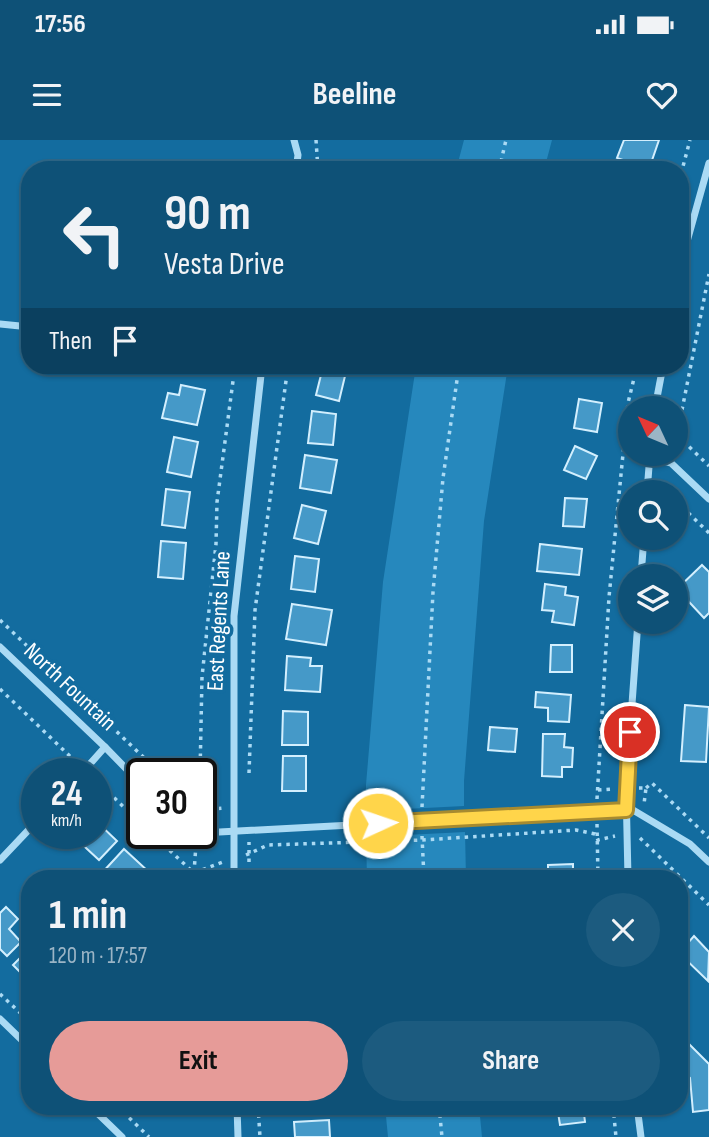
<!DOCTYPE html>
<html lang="en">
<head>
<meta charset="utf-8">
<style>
	body { margin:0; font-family:"Sofia Sans Condensed",sans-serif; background:#1c5b7f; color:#f1f3f6; height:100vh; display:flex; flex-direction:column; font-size:26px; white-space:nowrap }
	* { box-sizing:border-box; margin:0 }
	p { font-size:23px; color:#9bb5c6 }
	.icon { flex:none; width:38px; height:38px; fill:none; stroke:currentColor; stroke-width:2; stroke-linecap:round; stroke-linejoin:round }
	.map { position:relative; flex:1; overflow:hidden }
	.details { position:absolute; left:21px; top:730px; width:667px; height:245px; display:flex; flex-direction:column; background:#0e5177; border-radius:28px; box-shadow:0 2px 5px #0004,0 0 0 2px #2e6889 }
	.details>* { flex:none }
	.hud { position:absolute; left:21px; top:21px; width:668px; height:214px; border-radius:28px; box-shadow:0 2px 5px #0004,0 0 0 2px #2e6889; background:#0e5177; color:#f1f3f6; overflow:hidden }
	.needle { width:46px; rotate:314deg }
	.tools { position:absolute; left:618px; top:256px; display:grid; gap:14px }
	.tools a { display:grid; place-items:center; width:70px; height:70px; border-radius:50%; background:#0e5177; box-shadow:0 2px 5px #0004,0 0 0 2px #2e6889; font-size:35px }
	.speed { position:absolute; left:21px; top:618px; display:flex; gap:14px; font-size:35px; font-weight:700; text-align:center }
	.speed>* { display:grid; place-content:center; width:91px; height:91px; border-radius:50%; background:#0e5177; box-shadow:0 2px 5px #0004,0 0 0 2px #2e6889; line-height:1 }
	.speed small { font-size:18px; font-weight:400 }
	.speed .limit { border:4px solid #111; border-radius:10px; background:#fff; color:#111 }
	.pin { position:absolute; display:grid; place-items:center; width:60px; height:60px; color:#fff; margin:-30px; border:4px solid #fff; border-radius:50%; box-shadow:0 2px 7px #0007 }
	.me { position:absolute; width:77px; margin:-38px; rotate:87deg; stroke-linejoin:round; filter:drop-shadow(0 0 5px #0008) }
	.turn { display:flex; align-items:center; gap:24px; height:147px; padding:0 28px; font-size:32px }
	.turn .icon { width:91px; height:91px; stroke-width:2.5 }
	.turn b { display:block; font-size:49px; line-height:60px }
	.then { display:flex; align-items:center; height:66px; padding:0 28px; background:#0003; gap:14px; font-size:26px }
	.round { display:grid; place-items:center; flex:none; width:74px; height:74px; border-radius:37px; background:#1c5b7f }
	.summary { display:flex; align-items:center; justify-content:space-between; height:119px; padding:0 28px }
	h1 { font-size:42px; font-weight:700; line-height:52px }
	.action { display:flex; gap:14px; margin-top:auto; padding:14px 28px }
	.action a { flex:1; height:80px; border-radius:42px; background:#e69b98; color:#111; font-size:28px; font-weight:700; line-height:80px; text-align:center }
	.action a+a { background:#1c5b7f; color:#f1f3f6 }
	.status { display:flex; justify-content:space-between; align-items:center; height:49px; padding:0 35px; background:#0e5177; direction:ltr }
	.status svg { height:19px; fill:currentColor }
	header { display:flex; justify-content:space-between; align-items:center; height:91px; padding:0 28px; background:#0e5177; font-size:32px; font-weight:700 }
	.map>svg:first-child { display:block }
</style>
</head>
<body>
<div class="status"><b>17:56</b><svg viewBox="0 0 49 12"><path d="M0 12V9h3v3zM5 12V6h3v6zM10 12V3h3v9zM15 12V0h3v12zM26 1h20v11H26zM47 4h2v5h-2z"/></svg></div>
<header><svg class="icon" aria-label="menu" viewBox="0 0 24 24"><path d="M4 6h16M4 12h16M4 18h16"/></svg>Beeline<svg class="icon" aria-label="heart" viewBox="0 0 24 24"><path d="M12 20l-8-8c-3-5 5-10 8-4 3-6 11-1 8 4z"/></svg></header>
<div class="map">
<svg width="709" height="997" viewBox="0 0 709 997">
	<rect width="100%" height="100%" fill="#136c9f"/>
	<g fill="#2688bd">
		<polygon points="464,0 552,0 544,30 456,30"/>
		<polygon points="416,226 508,226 484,381 464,641 464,666 366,671 366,645 383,442"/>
		<polygon points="465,692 466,738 367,738 366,697"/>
		<polygon points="385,966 479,966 482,997 388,997"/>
	</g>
	<g fill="#4599c8" stroke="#d3effe" stroke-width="2">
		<polygon points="624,0 659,0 649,29 617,18"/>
		<polygon points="322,231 345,236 339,261 316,255"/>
		<polygon points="181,245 205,250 197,285 162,278 168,253 179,255"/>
		<polygon points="579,259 602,263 597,292 574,288"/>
		<polygon points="312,271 336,274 333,305 308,303"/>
		<polygon points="174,297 198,302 191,337 167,332"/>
		<polygon points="575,306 597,316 586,339 564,330"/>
		<polygon points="305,315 337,320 331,353 300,348"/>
		<polygon points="166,349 190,352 185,388 162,385"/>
		<polygon points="565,358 587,359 584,387 563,386"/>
		<polygon points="302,365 326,371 318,404 294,398"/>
		<polygon points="161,401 186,403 183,439 158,437"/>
		<polygon points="540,404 582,409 579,435 537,431"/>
		<polygon points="295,416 319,419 315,452 291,449"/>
		<polygon points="702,425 709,432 709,473 704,478 677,449"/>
		<polygon points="545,444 566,447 565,455 578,457 574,485 552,482 554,471 542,470"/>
		<polygon points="292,464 332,470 326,505 286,499"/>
		<polygon points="551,505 572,505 572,532 550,532"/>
		<polygon points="287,516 311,518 310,526 322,526 320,552 285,550"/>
		<polygon points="536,552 571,555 569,582 548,581 548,568 535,567"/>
		<polygon points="685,565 709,567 706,622 681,621"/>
		<polygon points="283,571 308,572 308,605 282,605"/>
		<polygon points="490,587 517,589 515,612 488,610"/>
		<polygon points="543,594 565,594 564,607 573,608 572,627 562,627 562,637 542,636"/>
		<polygon points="283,616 306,616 306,651 282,651"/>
		<polygon points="96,681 117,701 99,720 72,695 74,693 96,693"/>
		<polygon points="124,709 150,733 145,738 106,738 101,734"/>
		<polygon points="573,724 573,738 548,738 548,725"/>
		<rect x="280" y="729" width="25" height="9"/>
		<polygon points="6,767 18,779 9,789 21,802 7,816 0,809 0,773"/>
		<polygon points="694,796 709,812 708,841 679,813"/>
		<polygon points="30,808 30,842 13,825"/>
		<polygon points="690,905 709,924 709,970 693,972 690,938 679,927 679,916"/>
		<polygon points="157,966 176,966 166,975"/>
		<polygon points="289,966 315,966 315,968 290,970"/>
		<polygon points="557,966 583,966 585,982 560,985"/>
		<polygon points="329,980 330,997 295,997 294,982"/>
	</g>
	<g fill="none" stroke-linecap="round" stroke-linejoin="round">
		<g stroke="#aadaf4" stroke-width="3.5" stroke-dasharray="3.5 5" stroke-linecap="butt">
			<polyline points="316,0 318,30"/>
			<polyline points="499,30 506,0"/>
			<polyline points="681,34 690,0"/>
			<polyline points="677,295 709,134"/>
			<polyline points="677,295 709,326"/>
			<polyline points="676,361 709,393"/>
			<polyline points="0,480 161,634"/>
			<polyline points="0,549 77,623"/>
			<polyline points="249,633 255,470 288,226"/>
			<polyline points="200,634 202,537 216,404 217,362 235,226"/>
			<polyline points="96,640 142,685"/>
			<polyline points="639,648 646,648 644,664"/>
			<polyline points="646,648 652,643 709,698"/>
			<polyline points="598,650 613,649"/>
			<polyline points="597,659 609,457 628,263 637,226"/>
			<polyline points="422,667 433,452 443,338 459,226"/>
			<polyline points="201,670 224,668"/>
			<polyline points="597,684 598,738"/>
			<polyline points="151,693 194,733 223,722"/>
			<polyline points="422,696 424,738"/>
			<polyline points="640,698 709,765"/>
			<polyline points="246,715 268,705 422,700 576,690 595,694 598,700 615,696"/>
			<polyline points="249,722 249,702"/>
			<polyline points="194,733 196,704"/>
			<polyline points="0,854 30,882"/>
			<polyline points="117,966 149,997"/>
			<polyline points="258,966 260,997"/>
			<polyline points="439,966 442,997"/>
			<polyline points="613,966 616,997"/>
		</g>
		<g stroke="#aadaf4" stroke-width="7">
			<polyline points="294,0 298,15 296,30"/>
			<polyline points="681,123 709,23"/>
			<polyline points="0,184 30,187"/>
			<polyline points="655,268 663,226"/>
			<polyline points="649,317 671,323 709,359"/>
			<polyline points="647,352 650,314"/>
			<polyline points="641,436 644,397"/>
			<polyline points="0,507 105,607 142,645"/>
			<polyline points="81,634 105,607"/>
			<polyline points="188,693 196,693"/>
			<polyline points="201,693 633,670 690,704 709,722"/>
			<polyline points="0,720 37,681"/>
			<polyline points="234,738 234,476 262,226"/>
			<polyline points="628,738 626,647 638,481"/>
			<polyline points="0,879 30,908"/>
			<polyline points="90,966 122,997"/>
			<polyline points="237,966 238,997"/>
			<polyline points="637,966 641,997"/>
		</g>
	</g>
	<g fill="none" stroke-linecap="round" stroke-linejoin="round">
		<g stroke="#a68a30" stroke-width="18">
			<polyline id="route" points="378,683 626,670 630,592"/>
		</g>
		<use href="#route" stroke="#ffd54a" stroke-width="12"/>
	</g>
	<g text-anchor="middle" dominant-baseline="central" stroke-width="7" stroke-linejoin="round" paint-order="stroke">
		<g font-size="23" fill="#fff" stroke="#136c9f">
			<text transform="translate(219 481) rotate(-87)">East Regents Lane</text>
			<text transform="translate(70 547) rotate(43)">North Fountain</text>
		</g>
	</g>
</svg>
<div class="tools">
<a><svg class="needle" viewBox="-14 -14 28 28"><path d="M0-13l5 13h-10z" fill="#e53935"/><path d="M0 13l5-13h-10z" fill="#9bb5c6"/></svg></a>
<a><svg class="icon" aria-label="search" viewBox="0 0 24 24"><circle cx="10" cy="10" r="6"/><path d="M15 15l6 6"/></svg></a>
<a><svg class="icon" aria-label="layers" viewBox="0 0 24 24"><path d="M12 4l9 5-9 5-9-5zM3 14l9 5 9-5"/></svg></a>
</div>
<div class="speed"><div>24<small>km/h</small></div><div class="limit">30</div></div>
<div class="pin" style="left:630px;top:592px;background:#d93025"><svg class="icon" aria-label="arrive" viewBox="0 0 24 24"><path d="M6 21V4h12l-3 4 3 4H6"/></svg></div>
<svg class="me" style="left:378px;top:683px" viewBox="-20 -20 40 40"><circle r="17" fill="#ffd54a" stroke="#fff" stroke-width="3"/><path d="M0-11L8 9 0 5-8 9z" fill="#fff"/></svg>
<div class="hud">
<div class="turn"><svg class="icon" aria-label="left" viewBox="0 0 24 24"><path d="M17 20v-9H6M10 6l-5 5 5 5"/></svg><div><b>90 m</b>Vesta Drive</div></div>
<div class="then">Then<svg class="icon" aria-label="arrive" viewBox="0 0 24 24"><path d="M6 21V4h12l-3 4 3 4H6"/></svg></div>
</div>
<section class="details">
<div class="summary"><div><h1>1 min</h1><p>120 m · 17:57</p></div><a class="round"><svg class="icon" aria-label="close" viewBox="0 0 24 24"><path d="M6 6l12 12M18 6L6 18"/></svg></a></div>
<div class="action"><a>Exit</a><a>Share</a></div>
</section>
</div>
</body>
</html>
